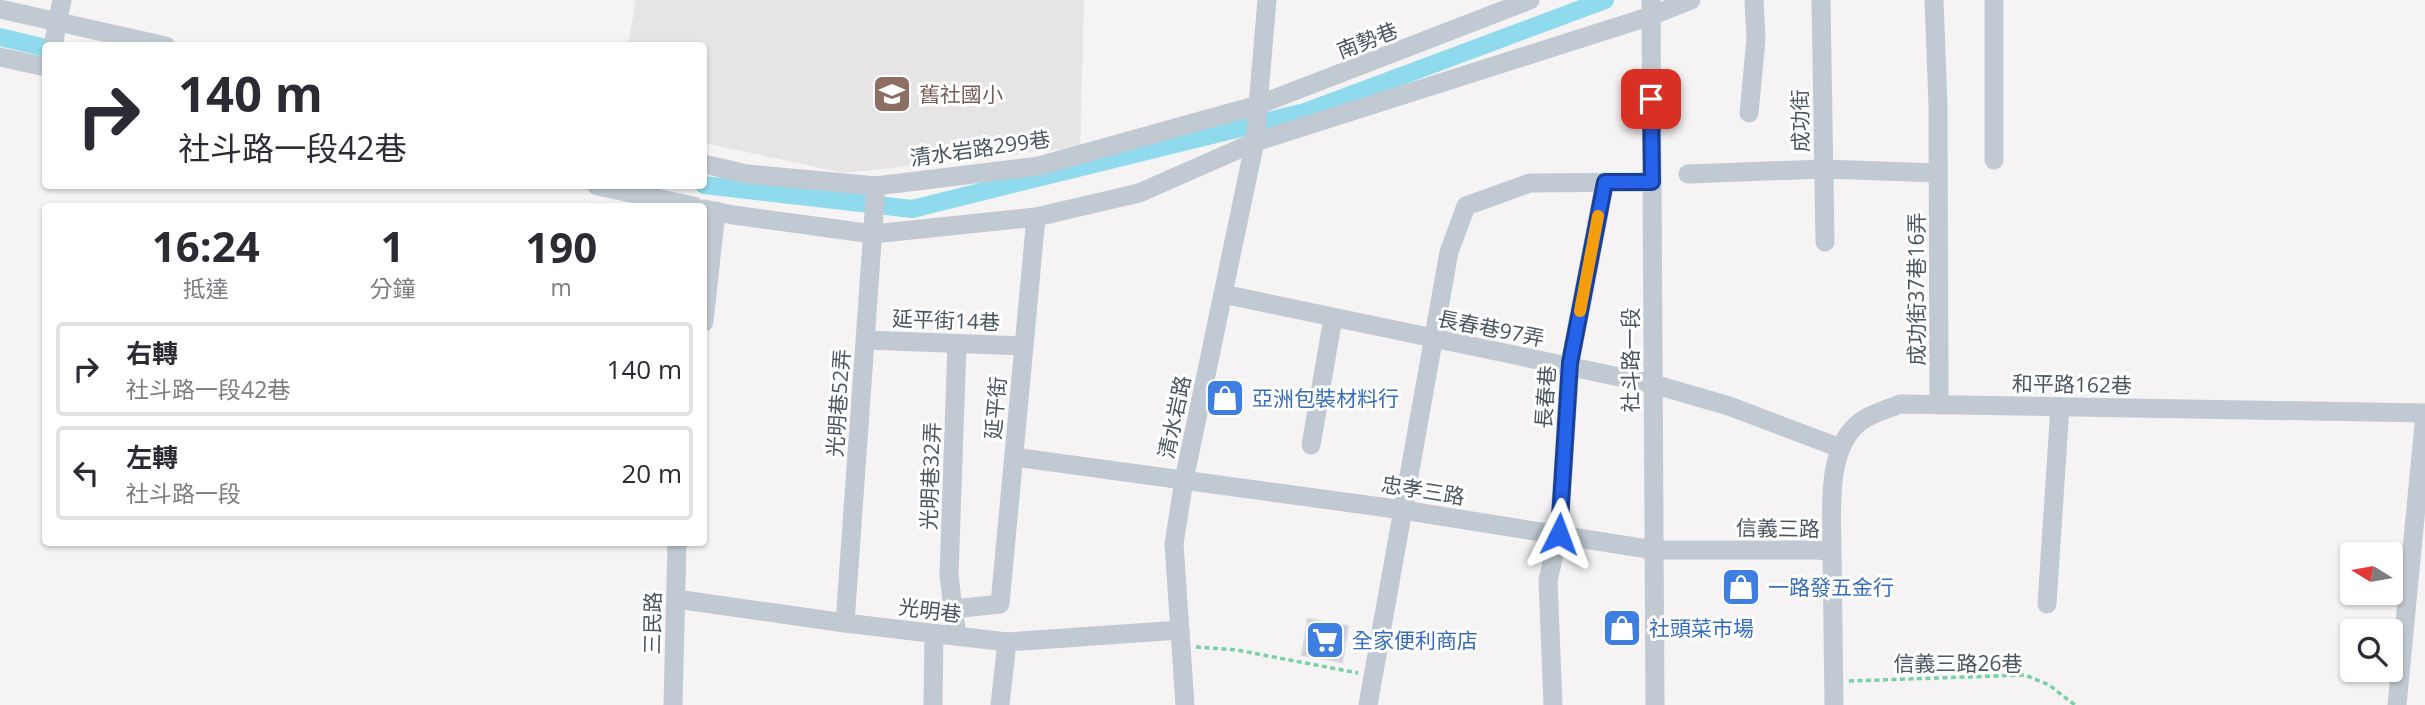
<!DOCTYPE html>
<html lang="zh-TW">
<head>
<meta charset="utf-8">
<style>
	body { margin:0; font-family:"Open Sans","Noto Sans TC",sans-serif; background:#f7f7f7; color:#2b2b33; height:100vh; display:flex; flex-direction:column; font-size:26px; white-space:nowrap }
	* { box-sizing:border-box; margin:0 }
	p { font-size:23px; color:#7c7c81 }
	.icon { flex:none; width:38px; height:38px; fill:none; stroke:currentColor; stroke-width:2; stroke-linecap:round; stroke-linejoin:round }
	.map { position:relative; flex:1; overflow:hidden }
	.details { position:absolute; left:42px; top:203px; width:665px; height:343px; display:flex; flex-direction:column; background:#fff; border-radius:7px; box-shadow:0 2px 5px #0004 }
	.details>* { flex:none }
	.hud { position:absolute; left:42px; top:42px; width:665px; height:147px; border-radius:7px; box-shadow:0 2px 5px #0004; background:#fff; color:#2b2b33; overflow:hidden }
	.needle { width:46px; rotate:281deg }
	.controls { position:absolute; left:2340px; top:542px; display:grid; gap:14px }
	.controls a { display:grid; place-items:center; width:63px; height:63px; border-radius:7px; background:#fff; box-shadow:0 2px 5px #0004; font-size:35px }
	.pin { position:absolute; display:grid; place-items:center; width:60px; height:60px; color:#fff; margin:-30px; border-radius:14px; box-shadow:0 4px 10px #0006 }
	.me { position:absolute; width:77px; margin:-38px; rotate:3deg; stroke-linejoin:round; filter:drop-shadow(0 0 5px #0008) }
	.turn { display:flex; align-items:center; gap:24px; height:147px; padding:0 21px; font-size:32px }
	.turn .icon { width:91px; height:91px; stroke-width:2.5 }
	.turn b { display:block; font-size:49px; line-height:60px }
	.eta { display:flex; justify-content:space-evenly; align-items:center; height:119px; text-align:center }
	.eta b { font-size:42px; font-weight:700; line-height:49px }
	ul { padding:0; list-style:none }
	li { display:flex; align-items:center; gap:21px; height:94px; margin:0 14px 10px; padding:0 7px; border:4px solid #e1e1e2; border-radius:7px }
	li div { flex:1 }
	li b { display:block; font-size:26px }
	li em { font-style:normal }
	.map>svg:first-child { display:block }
</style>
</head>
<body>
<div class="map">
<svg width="2425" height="705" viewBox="0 0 2425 705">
	<rect width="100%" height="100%" fill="#f5f3f3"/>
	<polygon fill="#e6e4e5" points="636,0 1084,0 1080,147 844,173 704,143 704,46 628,46"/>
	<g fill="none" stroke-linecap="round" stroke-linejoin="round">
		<g stroke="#90daee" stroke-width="18">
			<polyline points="0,37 46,48"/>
			<polyline points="704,185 912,209 1305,112 1605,0"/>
		</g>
	</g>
	<polygon fill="#cdcfd5" stroke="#d7d9de" stroke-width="2" points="1308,619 1348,626 1342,662 1302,655"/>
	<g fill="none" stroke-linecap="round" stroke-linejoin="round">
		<g stroke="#7ad0a6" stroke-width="3.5" stroke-dasharray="5 3.5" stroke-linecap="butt">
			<polyline points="1196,647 1237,650 1358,673"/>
			<polyline points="1849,681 2025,675 2049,685 2075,705"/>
		</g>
		<g stroke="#c1cad2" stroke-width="19">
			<polyline points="1651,0 1655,705"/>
			<polyline points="1821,0 1825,242"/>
			<polyline points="1934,0 1938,105 1939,405"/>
			<polyline points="0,9 166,46"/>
			<polyline points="53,46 62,0"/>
			<polyline points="0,57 46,67"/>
			<polyline points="1749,113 1756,39 1754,0"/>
			<polyline points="1994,160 1994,0"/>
			<polyline points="704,164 747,174 876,186 1039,166 1258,105 1530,0"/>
			<polyline points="1688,174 1824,169 1938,173"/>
			<polyline points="597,186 694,206"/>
			<polyline points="704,209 733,215 873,234 1036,217 1139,193 1255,142 1651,16 1691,0"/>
			<polyline points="1223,294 1653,384 1729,406 1840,448"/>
			<polyline points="704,322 716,211"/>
			<polyline points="866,340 1024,346"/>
			<polyline points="1311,445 1333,318"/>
			<polyline points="1014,457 1403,510 1654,550 1818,550 1832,552 1834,705"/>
			<path d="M1832,552C1832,512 1825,449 1860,422C1870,414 1888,409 1900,404L2425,413"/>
			<polyline points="676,599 845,623 1007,642 1180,630"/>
			<polyline points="2047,604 2060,407"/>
			<polyline points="953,609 949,575 957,344"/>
			<polyline points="845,623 876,186"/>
			<polyline points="957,636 953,609 1000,604 1036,217"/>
			<polyline points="673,705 677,542"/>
			<polyline points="933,705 934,633"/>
			<polyline points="1000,705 1007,642"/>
			<polyline points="1185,705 1174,544 1184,480 1255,141 1267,0"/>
			<polyline points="1368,705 1449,252 1466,206 1530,183 1652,182"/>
			<polyline points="1553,705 1548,580 1559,534 1570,363 1605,182"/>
			<polyline points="2397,705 2425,414"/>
		</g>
	</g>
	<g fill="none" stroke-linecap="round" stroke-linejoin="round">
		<g stroke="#184099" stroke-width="18">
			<polyline id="route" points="1559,534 1570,363 1605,182 1652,182 1651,99"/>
		</g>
		<use href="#route" stroke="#2563eb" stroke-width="12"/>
		<polyline stroke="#f59e0b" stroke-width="12" points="1580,311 1598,216"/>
	</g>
	<defs>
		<g id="school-square" transform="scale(2.0125)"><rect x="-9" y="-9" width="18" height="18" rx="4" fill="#8d6e63" stroke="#fff"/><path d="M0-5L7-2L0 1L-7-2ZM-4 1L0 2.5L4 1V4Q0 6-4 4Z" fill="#fff"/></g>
		<g id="shop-square" transform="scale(2.0125)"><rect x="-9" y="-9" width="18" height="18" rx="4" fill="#3f7fe0" stroke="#fff"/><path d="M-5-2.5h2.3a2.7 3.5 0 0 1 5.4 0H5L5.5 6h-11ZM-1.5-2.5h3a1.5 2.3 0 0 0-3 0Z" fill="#fff"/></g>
		<g id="supermarket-square" transform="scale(2.0125)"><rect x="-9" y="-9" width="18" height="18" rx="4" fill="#3f7fe0" stroke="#fff"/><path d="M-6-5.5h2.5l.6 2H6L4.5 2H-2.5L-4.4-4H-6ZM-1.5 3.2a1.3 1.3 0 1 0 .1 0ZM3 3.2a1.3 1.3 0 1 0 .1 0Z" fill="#fff"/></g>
	</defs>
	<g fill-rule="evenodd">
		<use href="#school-square" x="892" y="94"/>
		<use href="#shop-square" x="1225" y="398"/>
		<use href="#shop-square" x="1741" y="587"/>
		<use href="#shop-square" x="1622" y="628"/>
		<use href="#supermarket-square" x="1325" y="640"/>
	</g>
	<g text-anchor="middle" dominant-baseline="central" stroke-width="6" stroke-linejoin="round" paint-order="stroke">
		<g font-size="21" fill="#4a5661" stroke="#fff">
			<text transform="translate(1367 40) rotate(-21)">南勢巷</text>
			<text transform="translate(1800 121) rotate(-91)">成功街</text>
			<text transform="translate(980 148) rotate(-8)">清水岩路299巷</text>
			<text transform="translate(1916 289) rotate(-90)">成功街37巷16弄</text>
			<text transform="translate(946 320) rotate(2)">延平街14巷</text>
			<text transform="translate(1491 328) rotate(11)">長春巷97弄</text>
			<text transform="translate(1630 360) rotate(-90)">社斗路一段</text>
			<text transform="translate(2072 384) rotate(1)">和平路162巷</text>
			<text transform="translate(1545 397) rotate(-86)">長春巷</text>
			<text transform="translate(838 403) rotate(-86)">光明巷52弄</text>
			<text transform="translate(995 408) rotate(-85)">延平街</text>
			<text transform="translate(1174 417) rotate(-78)">清水岩路</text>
			<text transform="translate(930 476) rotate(-88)">光明巷32弄</text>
			<text transform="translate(1423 490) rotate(9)">忠孝三路</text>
			<text transform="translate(1778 528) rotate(1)">信義三路</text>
			<text transform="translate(930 610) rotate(7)">光明巷</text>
			<text transform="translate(652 623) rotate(-89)">三民路</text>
			<text x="1958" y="663">信義三路26巷</text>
		</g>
		<g font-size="21" fill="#785e54" stroke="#fff" text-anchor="start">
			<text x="919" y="94">舊社國小</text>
		</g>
		<g font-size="21" fill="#366cbe" stroke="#fff" text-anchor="start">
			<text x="1252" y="398">亞洲包裝材料行</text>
			<text x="1768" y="587">一路發五金行</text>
			<text x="1649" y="628">社頭菜市場</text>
			<text x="1352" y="640">全家便利商店</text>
		</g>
	</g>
</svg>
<div class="controls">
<a><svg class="needle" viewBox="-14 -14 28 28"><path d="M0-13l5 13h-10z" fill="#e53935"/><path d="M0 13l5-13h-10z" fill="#7c7c81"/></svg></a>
<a><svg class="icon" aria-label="search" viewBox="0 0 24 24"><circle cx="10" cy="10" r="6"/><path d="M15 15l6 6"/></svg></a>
</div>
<div class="pin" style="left:1651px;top:99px;background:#d93025"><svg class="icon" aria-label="arrive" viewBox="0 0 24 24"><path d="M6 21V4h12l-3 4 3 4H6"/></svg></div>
<svg class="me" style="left:1559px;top:534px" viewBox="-20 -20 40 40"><path d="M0-17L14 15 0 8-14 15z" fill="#2563eb" stroke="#fff" stroke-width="4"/></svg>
<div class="hud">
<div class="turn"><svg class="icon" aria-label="right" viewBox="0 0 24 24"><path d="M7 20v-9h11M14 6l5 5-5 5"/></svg><div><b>140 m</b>社斗路一段42巷</div></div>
</div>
<section class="details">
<div class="eta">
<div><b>16:24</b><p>抵達</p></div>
<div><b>1</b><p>分鐘</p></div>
<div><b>190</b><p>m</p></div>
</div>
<ul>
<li><svg class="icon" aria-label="right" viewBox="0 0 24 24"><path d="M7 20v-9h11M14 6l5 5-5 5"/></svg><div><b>右轉</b><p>社斗路一段42巷</p></div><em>140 m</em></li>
<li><svg class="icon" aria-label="left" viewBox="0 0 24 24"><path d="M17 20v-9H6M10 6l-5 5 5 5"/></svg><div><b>左轉</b><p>社斗路一段</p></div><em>20 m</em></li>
</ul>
</section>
</div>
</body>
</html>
